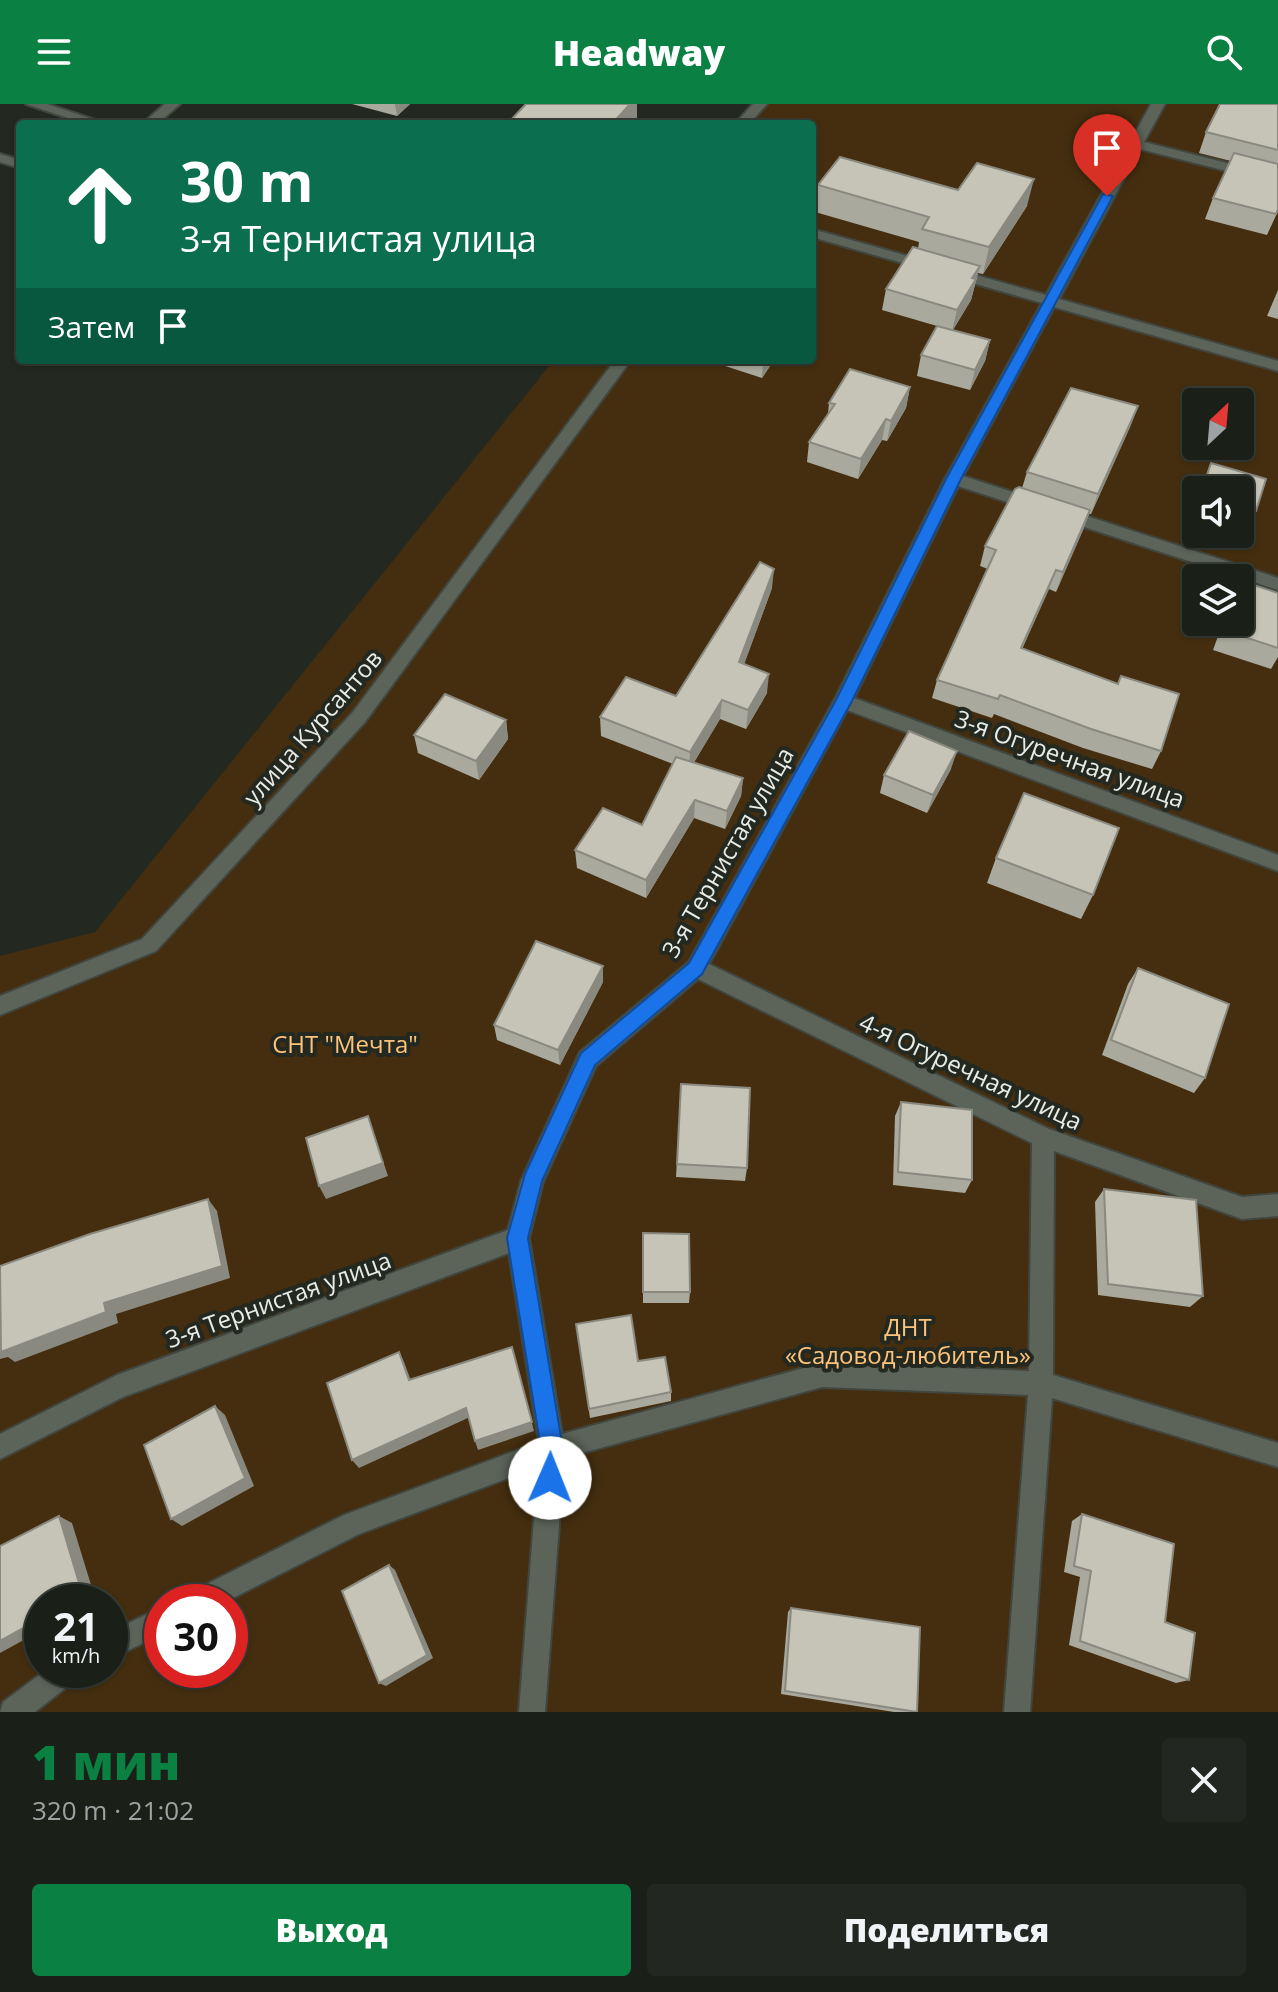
<!DOCTYPE html>
<html lang="ru">
<head>
<meta charset="utf-8">
<style>
	body { margin:0; font-family:"Open Sans",sans-serif; background:#232721; color:#f1f3f6; height:100vh; display:flex; flex-direction:column; font-size:30px; white-space:nowrap }
	* { box-sizing:border-box; margin:0 }
	p { font-size:26px; color:#9fa2a2 }
	.icon { flex:none; width:44px; height:44px; fill:none; stroke:currentColor; stroke-width:2; stroke-linecap:round; stroke-linejoin:round }
	.map { position:relative; height:1608px; overflow:hidden }
	.drawer { display:flex; flex-direction:column; background:#1a1f18; flex:1 }
	.drawer>* { flex:none }
	.top-card { position:absolute; left:16px; top:16px; width:800px; height:244px; border-radius:8px; box-shadow:0 2px 6px #0004,0 0 0 2px #383d37; background:#0b6e4f; color:#fff; overflow:hidden }
	.needle { width:52px; rotate:26deg }
	.fabs { position:absolute; left:1182px; top:284px; display:grid; gap:16px }
	.fabs a { display:grid; place-items:center; width:72px; height:72px; border-radius:8px; background:#1a1f18; box-shadow:0 2px 6px #0004,0 0 0 2px #383d37; font-size:40px }
	.speed { position:absolute; left:24px; top:1480px; display:flex; gap:16px; font-size:40px; font-weight:700; text-align:center }
	.speed>* { display:grid; place-content:center; width:104px; height:104px; border-radius:50%; background:#1a1f18; box-shadow:0 2px 6px #0004,0 0 0 2px #383d37; line-height:1 }
	.speed small { font-size:20px; font-weight:400 }
	.speed .limit { border:12px solid #d22; background:#fff; color:#111 }
	.pin { position:absolute; display:grid; place-items:center; width:68px; height:68px; color:#fff; margin:-82px -34px; border-radius:50% 50% 50% 0; rotate:-45deg; box-shadow:0 0 8px #0007 }
	.pin .icon { rotate:45deg }
	.me { position:absolute; width:88px; margin:-44px; rotate:1deg; stroke-linejoin:round; filter:drop-shadow(0 0 6px #0008) }
	.turn { display:flex; align-items:center; gap:28px; height:168px; padding:0 32px; font-size:36px }
	.turn .icon { width:104px; height:104px; stroke-width:2.5 }
	.turn b { display:block; font-size:56px; line-height:68px }
	.then { display:flex; align-items:center; height:76px; padding:0 32px; background:#0003; gap:16px; font-size:30px }
	.round { display:grid; place-items:center; flex:none; width:84px; height:84px; border-radius:8px; background:#232721 }
	.headline { display:flex; align-items:center; justify-content:space-between; height:136px; padding:0 32px }
	h1 { font-size:48px; font-weight:800; line-height:60px; color:#0b8043 }
	.cta { display:flex; gap:16px; margin-top:auto; padding:16px 32px }
	.cta a { flex:1; height:92px; border-radius:8px; background:#0b8043; color:#fff; font-size:32px; font-weight:800; line-height:92px; text-align:center }
	.cta a+a { background:#232721; color:#f1f3f6 }
	header { display:flex; justify-content:space-between; align-items:center; height:104px; padding:0 32px; background:#0b8043; color:#fff; font-size:36px; font-weight:800 }
	.map>svg:first-child { display:block }
</style>
</head>
<body>
<header><svg class="icon" aria-label="menu" viewBox="0 0 24 24"><path d="M4 6h16M4 12h16M4 18h16"/></svg>Headway<svg class="icon" aria-label="search" viewBox="0 0 24 24"><circle cx="10" cy="10" r="6"/><path d="M15 15l6 6"/></svg></header>
<div class="map">
<svg width="1278" height="1608" viewBox="0 0 1278 1608">
	<rect width="100%" height="100%" fill="#232920"/>
	<path fill="#442e0f" fill-rule="evenodd" d="M760,0H1278V1608H0V852L95,828L554,256H812V20H743ZM1196,298H1240V342H1196ZM1196,386H1240V430H1196ZM1196,474H1240V518H1196ZM42,1498H110V1566H42ZM162,1498H230V1566H162Z"/>
	<g fill="none" stroke-linecap="round" stroke-linejoin="round">
		<g stroke="#41463f" stroke-width="4">
			<g id="minor">
				<polygon points="26,0 47,0 107,20 86,20"/>
				<polygon points="165,0 180,0 157,20 142,20"/>
				<polygon points="753,0 767,0 749,20 735,20"/>
				<path d="M1151,0H1165L1144,38L1278,72V80L1140,45L1059,195L1278,257V267L1054,203L963,372L1278,474V486L958,382L854,594L1278,751V767L847,606L709,860L1049,1025L1242,1093L1278,1090V1112L1242,1115L1054,1047L1053,1271L1278,1339V1363L1052,1294L1030,1608H1004L1028,1291L822,1283L564,1354L545,1608H519L538,1363L359,1430L225,1498H185L189,1489L344,1411L539,1338L509,1149L123,1293L0,1355V1330L117,1271L508,1126L521,1077L580,948L689,858L835,595L945,375L1042,199L812,133V125L1046,191ZM698,875L1032,1039L1029,1267L822,1259L562,1330L529,1134L543,1078L596,962Z"/>
				<polygon points="0,50 20,56 20,64 0,58"/>
				<polygon points="615,256 631,256 365,618 156,847 0,911 0,892 142,835 353,608"/>
				<polygon points="162,1503 162,1530 110,1555 110,1528"/>
				<polygon points="46,1566 81,1566 77,1575 35,1608 0,1608 3,1598"/>
			</g>
		</g>
		<use href="#minor" fill="#5c645a" fill-rule="evenodd"/>
	</g>
	<g fill="#a9a99d">
		<polygon points="352,0 410,0 397,12"/>
		<polygon points="1278,0 1278,107 1267,131 1205,115 1213,94 1231,57 1199,49 1206,28"/>
		<polygon points="818,81 958,86 1027,102 983,170 978,169 971,196 953,226 990,236 985,257 970,286 917,272 921,251 937,222 882,206 886,185 918,145 919,138 815,108"/>
		<polygon points="1278,186 1278,215 1267,212"/>
		<polygon points="716,256 774,256 762,274 716,259"/>
		<polygon points="910,283 906,304 887,337 882,336 858,375 807,358 809,338 828,310 829,299"/>
		<polygon points="1138,302 1130,323 1091,410 1089,410 1083,426 1056,488 1049,485 1022,545 1161,647 1152,665 1083,644 994,610 992,614 932,594 937,576 988,465 980,462 985,442 1022,384 1027,368"/>
		<polygon points="1211,359 1266,375 1256,407 1246,427 1240,425 1240,386 1200,386"/>
		<polygon points="1196,398 1196,412 1191,410"/>
		<polygon points="772,484 744,560 767,589 746,625 720,615 694,658 743,674 741,692 725,725 694,714 646,794 577,764 575,746 642,721 673,660 601,632 600,613 676,592"/>
		<polygon points="1278,489 1278,553 1271,565 1213,546 1223,518 1240,518"/>
		<polygon points="506,616 508,635 479,676 418,649 414,631"/>
		<polygon points="951,665 927,709 880,689 884,671"/>
		<polygon points="996,754 1093,791 1081,815 987,779"/>
		<polygon points="1138,864 1205,974 1194,989 1102,951 1128,880"/>
		<polygon points="603,878 560,961 497,936 494,921"/>
		<polygon points="681,980 747,1064 745,1077 676,1073"/>
		<polygon points="901,998 972,1076 965,1089 893,1081 895,1012"/>
		<polygon points="1104,1085 1203,1192 1190,1203 1098,1191 1095,1098"/>
		<polygon points="643,1129 690,1188 689,1199 643,1199"/>
		<polygon points="576,1220 638,1257 671,1288 671,1297 590,1314"/>
		<polygon points="1082,1410 1165,1518 1189,1576 1176,1579 1069,1541 1080,1473 1064,1468 1072,1417"/>
		<polygon points="791,1504 917,1608 894,1608 781,1590 788,1508"/>
	</g>
	<g fill="#8a8980">
		<polygon points="395,0 410,0 397,12"/>
		<polygon points="630,0 637,0 637,20 612,20"/>
		<polygon points="1034,75 1027,102 983,170 989,143"/>
		<polygon points="980,162 971,196 952,227 957,206 972,174"/>
		<polygon points="990,236 985,257 970,286 975,266"/>
		<polygon points="763,256 774,256 762,274"/>
		<polygon points="910,283 906,304 887,337 891,317"/>
		<polygon points="1138,302 1130,323 1091,410 1098,390"/>
		<polygon points="886,315 882,336 858,375 861,355"/>
		<polygon points="1090,406 1083,426 1056,488 1063,468"/>
		<polygon points="774,465 772,484 738,577 739,558"/>
		<polygon points="1056,466 1049,485 1014,563 1021,544"/>
		<polygon points="769,570 767,589 746,625 748,606"/>
		<polygon points="722,596 720,615 689,667 690,648"/>
		<polygon points="506,616 508,635 479,676 476,657"/>
		<polygon points="957,647 951,665 927,709 933,691"/>
		<polygon points="743,674 741,692 725,725 727,707"/>
		<polygon points="695,696 694,714 646,794 646,776"/>
		<polygon points="603,862 603,878 560,961 558,946"/>
		<polygon points="368,1012 388,1072 326,1095 319,1082"/>
		<polygon points="208,1095 217,1107 230,1174 116,1210 118,1219 15,1258 8,1253 0,1255 0,1242 104,1199"/>
		<polygon points="512,1243 534,1327 478,1346 475,1337"/>
		<polygon points="399,1248 404,1258 414,1285 409,1276"/>
		<polygon points="215,1302 225,1311 254,1382 182,1422 171,1415"/>
		<polygon points="466,1304 470,1313 359,1364 352,1356"/>
		<polygon points="59,1412 72,1419 96,1497 95,1498 72,1498"/>
		<polygon points="389,1461 395,1466 433,1554 386,1582 379,1579"/>
		<polygon points="42,1514 42,1526 0,1549 0,1537"/>
	</g>
	<g fill="#c5c4b7" stroke="#8a8980" stroke-width="2">
		<polygon points="526,0 630,0 612,20 507,20"/>
		<polygon points="1220,0 1278,0 1278,46 1206,28"/>
		<polygon points="1234,49 1278,60 1278,105 1276,110 1213,94"/>
		<polygon points="840,53 958,86 977,59 1034,75 989,143 922,125 929,113 818,81"/>
		<polygon points="913,143 980,162 972,174 976,175 957,206 886,185"/>
		<polygon points="937,222 990,236 975,266 921,251"/>
		<polygon points="850,265 910,283 891,317 886,315 861,355 809,338 835,300 829,299"/>
		<polygon points="1071,284 1138,302 1098,390 1027,368"/>
		<polygon points="1211,359 1266,375 1256,407 1240,402 1240,386 1202,386"/>
		<polygon points="1019,383 1090,406 1063,468 1056,466 1021,544 1118,580 1121,572 1179,590 1161,647 1091,625 1000,591 998,595 937,576 996,446 985,442 1015,385"/>
		<polygon points="760,458 774,465 739,558 769,570 748,606 722,596 690,648 600,613 626,573 676,592"/>
		<polygon points="1241,477 1278,489 1278,544 1223,526 1226,518 1240,518"/>
		<polygon points="445,590 506,616 476,657 414,631"/>
		<polygon points="909,627 957,647 933,691 884,671"/>
		<polygon points="676,653 743,674 727,707 695,696 646,776 575,746 603,704 642,721"/>
		<polygon points="1024,689 1119,724 1093,791 996,754"/>
		<polygon points="536,837 603,862 558,946 494,921"/>
		<polygon points="1138,864 1229,900 1205,974 1111,936"/>
		<polygon points="681,980 750,984 747,1064 677,1060"/>
		<polygon points="901,998 972,1006 972,1076 898,1068"/>
		<polygon points="368,1012 383,1059 319,1082 306,1034"/>
		<polygon points="1104,1085 1196,1096 1203,1192 1108,1180"/>
		<polygon points="208,1095 222,1162 104,1199 106,1208 1,1248 0,1162 90,1130"/>
		<polygon points="643,1129 689,1130 690,1188 643,1188"/>
		<polygon points="631,1211 638,1257 665,1253 671,1288 589,1305 576,1220"/>
		<polygon points="512,1243 532,1318 475,1337 466,1304 352,1356 327,1279 399,1248 409,1276"/>
		<polygon points="215,1302 245,1374 171,1415 144,1341"/>
		<polygon points="1082,1410 1174,1440 1165,1518 1195,1529 1189,1576 1080,1537 1091,1467 1074,1462"/>
		<polygon points="59,1412 83,1492 72,1498 42,1498 42,1514 0,1537 0,1442"/>
		<polygon points="389,1461 427,1551 379,1579 342,1487"/>
		<polygon points="791,1504 920,1523 917,1608 785,1587"/>
	</g>
	<polygon fill="#1a73e8" stroke="#114b97" stroke-width="2" points="1103,90 1113,92 961,375 852,597 702,870 595,961 542,1077 528,1134 563,1345 558,1382 550,1386 542,1382 539,1374 541,1345 507,1134 525,1070 581,949 689,859 836,596 946,375"/>
	<g text-anchor="middle" dominant-baseline="central" stroke-width="8" stroke-linejoin="round" paint-order="stroke">
		<g font-size="24" fill="#e8ece6" stroke="#232920">
			<text transform="translate(312 623) rotate(-49)">улица Курсантов</text>
			<text transform="translate(1070 654) rotate(20)">3-я Огуречная улица</text>
			<text transform="translate(727 748) rotate(-60)">3-я Тернистая улица</text>
			<text transform="translate(971 967) rotate(25)">4-я Огуречная улица</text>
			<text transform="translate(278 1195) rotate(-20)">3-я Тернистая улица</text>
		</g>
		<g font-size="24" fill="#fdc37a" stroke="#232920">
			<text x="345" y="939">СНТ "Мечта"</text>
			<text x="908" y="1222">ДНТ<tspan x="908" dy="28">«Садовод-любитель»</tspan></text>
		</g>
	</g>
</svg>
<div class="fabs">
<a><svg class="needle" viewBox="-14 -14 28 28"><path d="M0-13l5 13h-10z" fill="#e53935"/><path d="M0 13l5-13h-10z" fill="#9fa2a2"/></svg></a>
<a><svg class="icon" aria-label="sound" viewBox="0 0 24 24"><path d="M4 9h4l5-4v14l-5-4H4zM17 9q2 3 0 6"/></svg></a>
<a><svg class="icon" aria-label="layers" viewBox="0 0 24 24"><path d="M12 4l9 5-9 5-9-5zM3 14l9 5 9-5"/></svg></a>
</div>
<div class="speed"><div>21<small>km/h</small></div><div class="limit">30</div></div>
<div class="pin" style="left:1107px;top:92px;background:#d93025"><svg class="icon" aria-label="arrive" viewBox="0 0 24 24"><path d="M6 21V4h12l-3 4 3 4H6"/></svg></div>
<svg class="me" style="left:550px;top:1374px" viewBox="-20 -20 40 40"><circle r="19" fill="#fff"/><path d="M0-13L10 11 0 6-10 11z" fill="#1a73e8"/></svg>
<div class="top-card">
<div class="turn"><svg class="icon" aria-label="ahead" viewBox="0 0 24 24"><path d="M12 20V5M6 11l6-6 6 6"/></svg><div><b>30 m</b>3-я Тернистая улица</div></div>
<div class="then">Затем<svg class="icon" aria-label="arrive" viewBox="0 0 24 24"><path d="M6 21V4h12l-3 4 3 4H6"/></svg></div>
</div>
</div>
<section class="drawer">
<div class="headline"><div><h1>1 мин</h1><p>320 m · 21:02</p></div><a class="round"><svg class="icon" aria-label="close" viewBox="0 0 24 24"><path d="M6 6l12 12M18 6L6 18"/></svg></a></div>
<div class="cta"><a>Выход</a><a>Поделиться</a></div>
</section>
</body>
</html>
